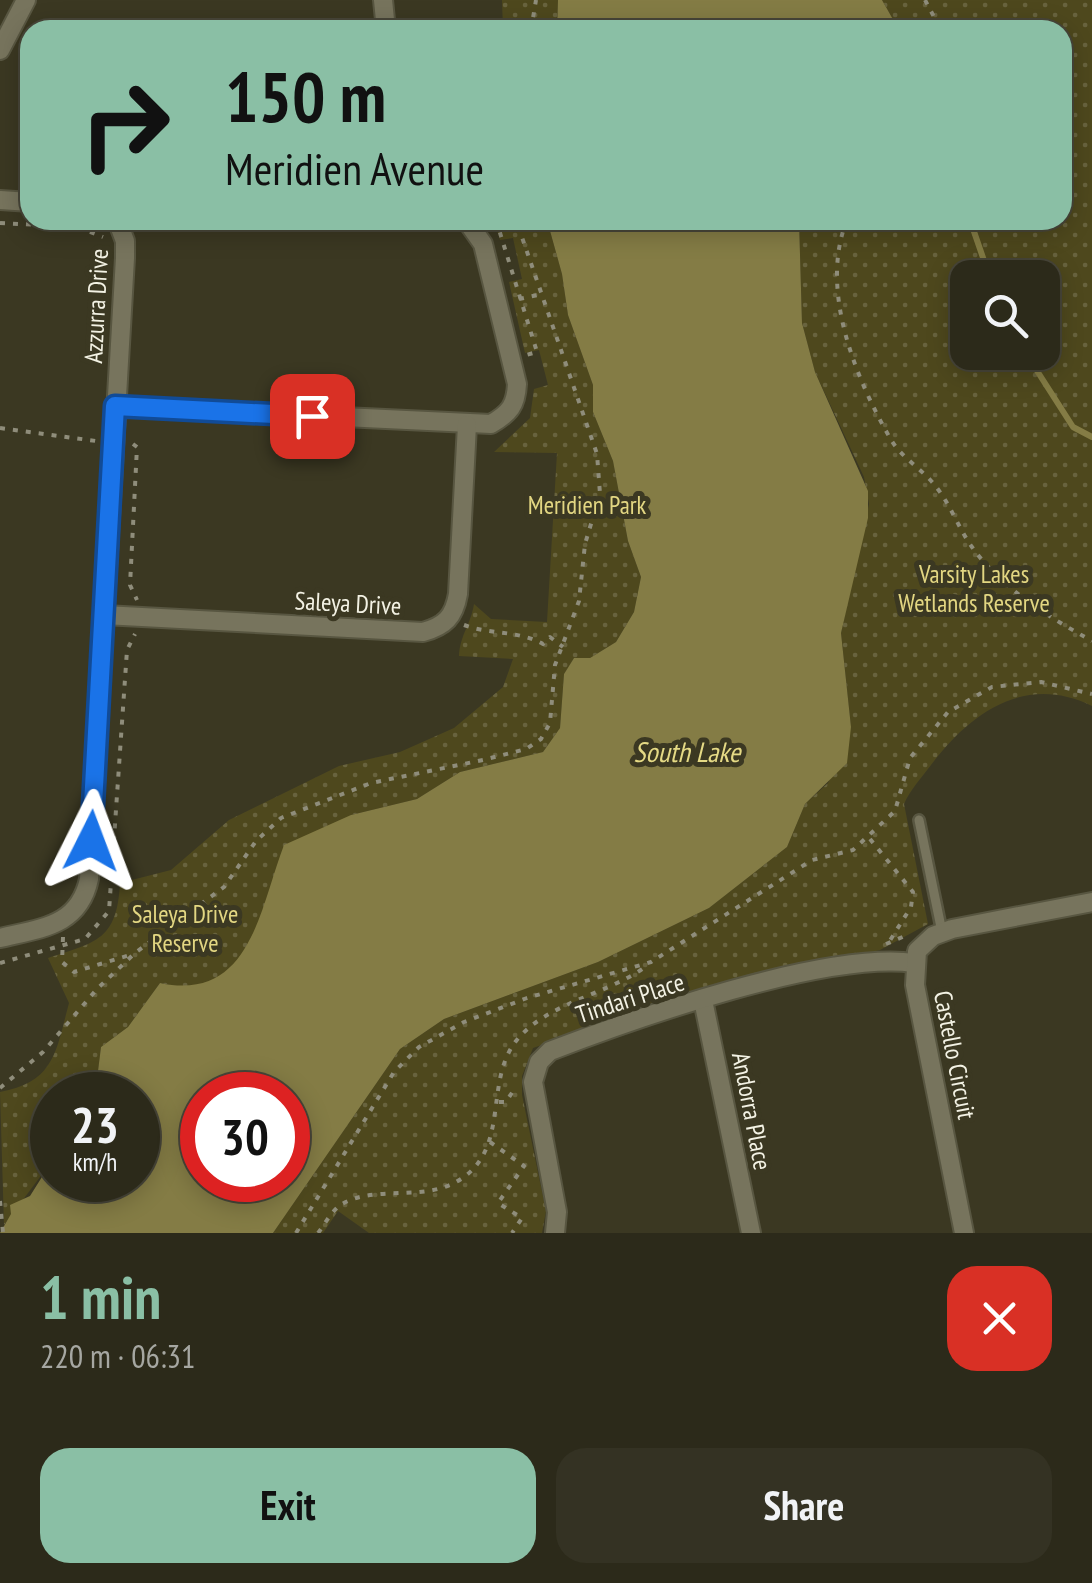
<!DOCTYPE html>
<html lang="en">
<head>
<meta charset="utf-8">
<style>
	body { margin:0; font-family:"PT Sans Narrow",sans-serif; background:#343223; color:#f1f3f6; height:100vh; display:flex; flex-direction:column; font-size:38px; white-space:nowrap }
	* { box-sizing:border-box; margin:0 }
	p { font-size:32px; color:#a6a7a2 }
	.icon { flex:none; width:55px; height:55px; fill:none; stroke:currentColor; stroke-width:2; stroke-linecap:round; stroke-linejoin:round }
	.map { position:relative; height:1233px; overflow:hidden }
	.side { display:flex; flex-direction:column; background:#2c2a1a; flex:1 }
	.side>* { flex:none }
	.guide { position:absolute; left:20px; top:20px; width:1052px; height:210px; border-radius:30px; box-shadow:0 5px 25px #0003,0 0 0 2px #484639; background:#8abfa5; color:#111; overflow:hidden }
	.tools { position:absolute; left:950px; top:260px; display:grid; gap:20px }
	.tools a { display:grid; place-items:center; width:110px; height:110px; border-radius:20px; background:#2c2a1a; box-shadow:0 5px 25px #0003,0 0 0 2px #484639; font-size:50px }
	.speed { position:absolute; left:30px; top:1072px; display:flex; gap:20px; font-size:50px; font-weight:700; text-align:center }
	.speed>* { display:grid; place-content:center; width:130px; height:130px; border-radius:50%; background:#2c2a1a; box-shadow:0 5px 25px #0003,0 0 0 2px #484639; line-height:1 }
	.speed small { font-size:25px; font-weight:400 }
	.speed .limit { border:15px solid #d22; background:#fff; color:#111 }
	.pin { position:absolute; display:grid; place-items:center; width:85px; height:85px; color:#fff; margin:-42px; border-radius:20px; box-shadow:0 5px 15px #0006 }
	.me { position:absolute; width:110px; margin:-55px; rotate:3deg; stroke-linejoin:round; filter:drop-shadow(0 0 8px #0008) }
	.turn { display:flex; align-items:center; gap:35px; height:210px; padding:0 40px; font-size:45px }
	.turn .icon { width:130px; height:130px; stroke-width:2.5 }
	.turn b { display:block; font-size:70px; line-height:85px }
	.round { display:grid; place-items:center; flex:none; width:105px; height:105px; border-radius:30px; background:#343223 }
	.summary { display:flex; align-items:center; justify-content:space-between; height:170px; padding:0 40px }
	h1 { font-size:60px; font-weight:600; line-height:75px; color:#8abfa5 }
	.primary-button { display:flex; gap:20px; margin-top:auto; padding:20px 40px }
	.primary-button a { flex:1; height:115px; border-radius:30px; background:#8abfa5; color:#111; font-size:40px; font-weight:600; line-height:115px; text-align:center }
	.primary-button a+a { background:#343223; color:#f1f3f6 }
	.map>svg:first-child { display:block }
</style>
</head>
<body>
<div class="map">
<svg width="1092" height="1233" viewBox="0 0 1092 1233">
	<defs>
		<pattern id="grass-dots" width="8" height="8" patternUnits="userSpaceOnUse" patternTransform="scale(2.5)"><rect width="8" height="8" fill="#4e481d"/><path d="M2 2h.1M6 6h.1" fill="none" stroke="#68633e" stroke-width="1.8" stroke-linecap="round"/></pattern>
	</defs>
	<rect width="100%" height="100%" fill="#3b3822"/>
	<g fill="url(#grass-dots)" fill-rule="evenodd">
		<polygon points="502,0 558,0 557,30 503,30"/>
		<path d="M882,0H1092V706C1025,673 970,713 931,765C922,777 910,790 904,804L928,924L880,950L677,998L533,1048L522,1076V1095L546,1211L542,1233H369L338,1211L323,1233H273L400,1049L444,1019L598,962L709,908L787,847L805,804L828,783L851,727L841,633L869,504L864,477L815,372L802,323L799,220H1062V30H899ZM968,278H1042V352H968Z"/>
		<path d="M494,220H547L562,274L568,315L593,385V412L613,461L628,541L641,577L634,612L616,642L590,658H574L564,674L560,728L543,752L460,772L417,799L351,815L227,974C203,988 187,989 160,983L128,1027L101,1047L95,1095H52V1161L4,1225L0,1092C55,1082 56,1051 69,1003L48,958C97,942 117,940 120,883L171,870L229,820L339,766L400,752L454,728L503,687L513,659L459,656C460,635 471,624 474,604L491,619L547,622L557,453L494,452L530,418L534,389L548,385L539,350L525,353L509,282L522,279L513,238L500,240Z"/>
	</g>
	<g fill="#847c45" fill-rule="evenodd">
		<polygon points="558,0 882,0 899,30 557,30"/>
		<path d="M547,220H799L802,323L815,372L868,491V518L841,633L851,727L847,763L805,804L787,847L709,908L598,962L444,1019L400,1049L273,1233H0L11,1214L10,1205L30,1196L52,1161V1180H138V1095H95L101,1047L128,1027L160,983C250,1002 259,911 284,845L351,815L417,799L460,772L543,752L560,728L564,674L574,658H590L616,642L634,612L641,577L628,541L613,461L593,412V385L568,315L562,274ZM202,1095H288V1180H202Z"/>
	</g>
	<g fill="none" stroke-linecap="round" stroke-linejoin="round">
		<g stroke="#847c45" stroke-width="6">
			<polyline points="970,220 990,278"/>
			<polyline points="1025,352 1073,427 1092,437"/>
		</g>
		<g stroke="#585641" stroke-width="14">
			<polyline id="lane" points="919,820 942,932"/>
		</g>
		<g stroke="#585641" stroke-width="22">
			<g id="street">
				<polyline points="383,0 386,30"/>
				<polyline points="0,50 26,0"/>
				<polyline points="0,200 30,202"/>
				<path d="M115,406L491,424C510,413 516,405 517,384L483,244L466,220"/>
				<path d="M104,615L423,632C445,626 454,617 458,594L467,425"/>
				<path d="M0,938C42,928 79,926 89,879L125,258V241L117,220"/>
				<polyline points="703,1000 751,1233"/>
				<path d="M555,1233L557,1212L533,1082L539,1062L550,1051C636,1018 826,951 914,963"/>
				<polyline points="964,1233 915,985 917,951 933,936 952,929 1092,902"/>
			</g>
		</g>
		<g stroke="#8f8d7b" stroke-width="4" stroke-dasharray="5 8" stroke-linecap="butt">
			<polyline points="925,0 941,30"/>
			<polyline points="531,30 536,0"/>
			<polyline points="496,220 537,352 526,355"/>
			<path d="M847,220C819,289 855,377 890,438C901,458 924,470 937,488C951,506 959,529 972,547C1002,589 1049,617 1092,641"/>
			<polyline points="0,223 78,227 103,237"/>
			<polyline points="519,299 542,294"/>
			<polyline points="0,428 96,441"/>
			<polyline points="133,444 137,447 130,585 137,600"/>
			<path d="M464,625C491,635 518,630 543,644L550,637L563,647"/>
			<polyline points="870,839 913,892 911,907 889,942"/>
			<polyline points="63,937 62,962 74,972 130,955"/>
			<polyline points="886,944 905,936"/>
			<polyline points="0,963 85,939 109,911 127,650 135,634"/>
			<polyline points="0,1088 43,1052 97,989 135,953 224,887 256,841 281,818 371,783 483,760 526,749 541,739 550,723 555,665 579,601 585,544 600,494 597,454 516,220"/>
			<polyline points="499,1102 506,1102 515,1088"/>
			<polyline points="490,1142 524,1166 498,1203 522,1218 512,1233"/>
			<polyline points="0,1201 3,1233"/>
			<polyline points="296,1233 394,1072 419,1047 464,1022 527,998 651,962 812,860 853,850 895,811 910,758 948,712 992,687 1041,682 1092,694"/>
			<path d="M318,1233C325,1224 332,1210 342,1204C377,1184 425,1203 461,1179C510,1147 484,1082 516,1041C547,1002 608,995 648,965"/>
		</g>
		<use href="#lane" stroke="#77745d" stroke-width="9"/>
		<use href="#street" stroke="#77745d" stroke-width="18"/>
	</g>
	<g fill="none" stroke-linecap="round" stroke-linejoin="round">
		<g stroke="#114b97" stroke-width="25">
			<polyline id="route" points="91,841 115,406 312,416"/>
		</g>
		<use href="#route" stroke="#1a73e8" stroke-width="18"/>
	</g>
	<g text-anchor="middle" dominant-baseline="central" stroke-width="10" stroke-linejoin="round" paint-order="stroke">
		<g font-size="25" fill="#f3f2e4" stroke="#3b3822">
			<text transform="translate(96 306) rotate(-87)">Azzurra Drive</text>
			<text transform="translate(348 603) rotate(3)">Saleya Drive</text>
			<text transform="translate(630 998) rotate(-18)">Tindari Place</text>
			<text transform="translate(955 1055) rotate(79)">Castello Circuit</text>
			<text transform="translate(752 1111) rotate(79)">Andorra Place</text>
		</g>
		<g font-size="25" fill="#e2d682" stroke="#3b3822">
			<text x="587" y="505">Meridien Park</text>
			<text x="974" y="574">Varsity Lakes<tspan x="974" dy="29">Wetlands Reserve</tspan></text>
			<text x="185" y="914">Saleya Drive<tspan x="185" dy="29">Reserve</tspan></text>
		</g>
		<g font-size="28" font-style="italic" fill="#e5da85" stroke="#3b3822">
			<text x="687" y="751">South Lake</text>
		</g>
	</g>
</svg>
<div class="tools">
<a><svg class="icon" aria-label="search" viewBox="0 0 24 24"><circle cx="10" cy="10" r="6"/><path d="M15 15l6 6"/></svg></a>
</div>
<div class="speed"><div>23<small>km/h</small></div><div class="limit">30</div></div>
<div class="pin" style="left:312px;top:416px;background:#d93025"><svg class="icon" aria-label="arrive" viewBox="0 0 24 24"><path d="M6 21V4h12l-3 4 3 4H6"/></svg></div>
<svg class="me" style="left:91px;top:841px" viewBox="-20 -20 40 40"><path d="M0-17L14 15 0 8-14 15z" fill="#1a73e8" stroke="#fff" stroke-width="4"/></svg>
<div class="guide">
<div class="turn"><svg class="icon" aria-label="right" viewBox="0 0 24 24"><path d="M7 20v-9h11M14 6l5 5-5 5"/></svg><div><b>150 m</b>Meridien Avenue</div></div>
</div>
</div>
<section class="side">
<div class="summary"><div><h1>1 min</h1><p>220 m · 06:31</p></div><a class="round" style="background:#d93025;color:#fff"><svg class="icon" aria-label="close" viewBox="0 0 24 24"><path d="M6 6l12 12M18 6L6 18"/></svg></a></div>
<div class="primary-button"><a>Exit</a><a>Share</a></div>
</section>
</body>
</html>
